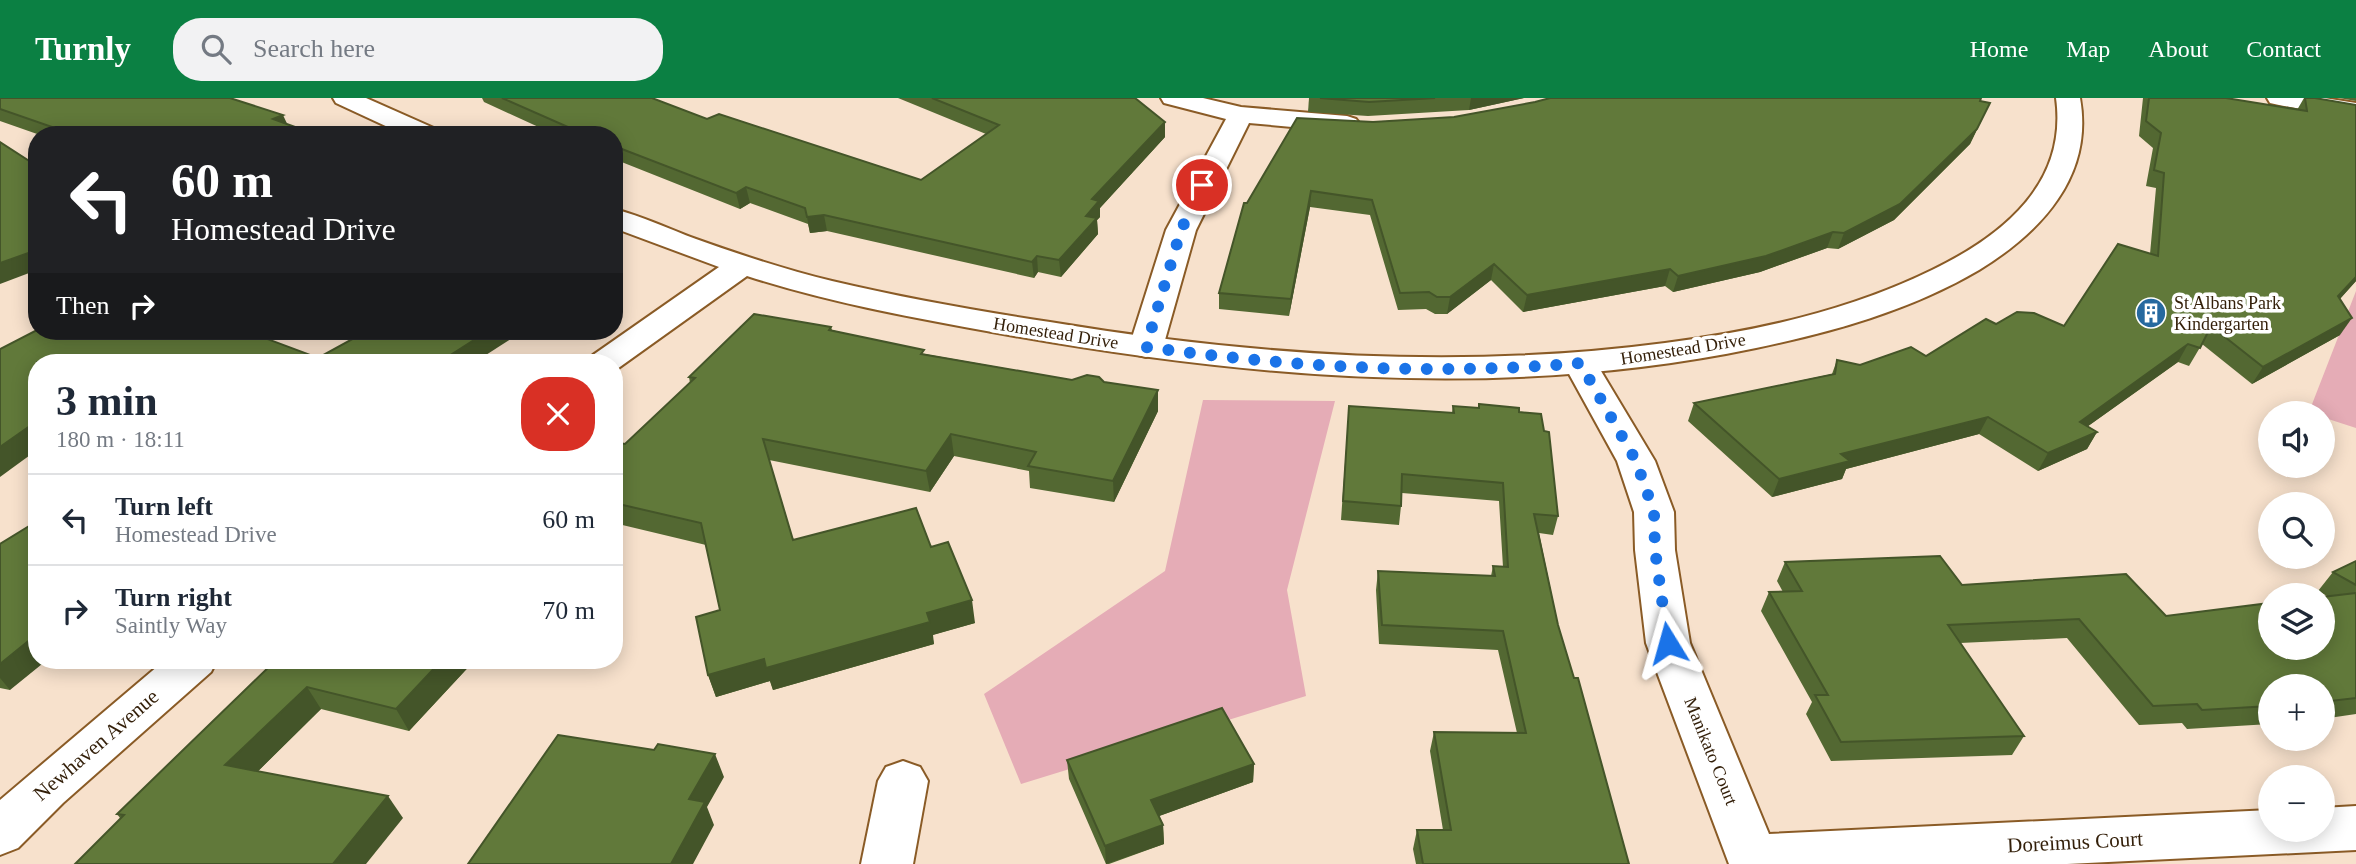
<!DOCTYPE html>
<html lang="en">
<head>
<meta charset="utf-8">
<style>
	body { margin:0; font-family:"Times New Roman",serif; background:#f2f2f3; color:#1f2937; height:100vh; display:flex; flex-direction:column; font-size:26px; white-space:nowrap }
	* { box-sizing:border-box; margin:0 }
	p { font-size:23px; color:#747a83 }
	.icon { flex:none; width:38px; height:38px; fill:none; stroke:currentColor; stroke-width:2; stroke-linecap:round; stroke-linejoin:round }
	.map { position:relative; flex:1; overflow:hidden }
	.panel { position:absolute; left:28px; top:256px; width:595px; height:315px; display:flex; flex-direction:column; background:#fff; border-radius:28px; box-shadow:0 4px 18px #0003 }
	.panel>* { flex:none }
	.top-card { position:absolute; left:28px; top:28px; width:595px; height:214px; border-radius:28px; box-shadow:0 4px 18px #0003; background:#202124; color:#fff; overflow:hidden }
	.buttons { position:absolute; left:2258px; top:303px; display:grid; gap:14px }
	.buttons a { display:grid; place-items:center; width:77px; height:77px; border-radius:50%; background:#fff; box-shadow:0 4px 18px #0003; font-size:35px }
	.pin { position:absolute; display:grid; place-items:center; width:60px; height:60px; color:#fff; margin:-30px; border:4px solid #fff; border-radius:50%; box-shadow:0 2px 7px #0007 }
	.me { position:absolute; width:77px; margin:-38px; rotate:352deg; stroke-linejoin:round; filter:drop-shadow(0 0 5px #0008) }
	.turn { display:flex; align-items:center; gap:24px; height:147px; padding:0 28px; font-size:32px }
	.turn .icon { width:91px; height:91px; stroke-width:2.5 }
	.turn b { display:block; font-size:49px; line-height:60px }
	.then { display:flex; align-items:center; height:66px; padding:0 28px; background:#0003; gap:14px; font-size:26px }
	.round { display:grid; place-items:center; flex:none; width:74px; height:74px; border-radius:28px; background:#f2f2f3 }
	.summary { display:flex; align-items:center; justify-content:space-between; height:119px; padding:0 28px }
	h1 { font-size:42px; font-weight:700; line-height:52px }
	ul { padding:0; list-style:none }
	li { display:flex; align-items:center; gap:21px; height:91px; padding:0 28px; border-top:2px solid #e0e1e3 }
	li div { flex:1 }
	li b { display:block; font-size:26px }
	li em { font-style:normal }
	header { display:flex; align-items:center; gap:42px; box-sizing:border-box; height:98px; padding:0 35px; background:#0b8043; color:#fff }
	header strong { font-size:33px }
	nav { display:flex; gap:38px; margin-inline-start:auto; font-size:24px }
	.search { width:490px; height:63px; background:#f2f2f3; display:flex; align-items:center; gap:18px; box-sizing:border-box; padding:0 24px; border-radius:28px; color:#747a83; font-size:26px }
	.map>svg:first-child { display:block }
</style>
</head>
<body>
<header>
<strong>Turnly</strong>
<div class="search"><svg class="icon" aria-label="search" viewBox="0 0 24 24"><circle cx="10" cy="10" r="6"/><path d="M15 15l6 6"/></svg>Search here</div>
<nav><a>Home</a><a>Map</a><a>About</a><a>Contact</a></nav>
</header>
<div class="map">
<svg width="2356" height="766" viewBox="0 0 2356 766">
	<rect width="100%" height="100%" fill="#f7e1cc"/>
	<g fill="#e5acb6">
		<polygon points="2356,193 2356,330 2322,319 2322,315 2309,314"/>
		<polygon points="1203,302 1335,303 1287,492 1306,598 1021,686 984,596 1165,473"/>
	</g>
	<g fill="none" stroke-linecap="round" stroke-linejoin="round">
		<g stroke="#8a5b26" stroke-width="4">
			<g id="minor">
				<polygon points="1161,0 1203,0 1241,9 1347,18 1356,21 1360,26 1356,31 1347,34 1249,25 1196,132 1163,249 1158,256 1146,259 1134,256 1129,249 1166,132 1226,21 1164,5"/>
				<polygon points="1580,255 1592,258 1655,363 1674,414 1675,452 1690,545 1769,736 2270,712 2270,732 2322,732 2322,710 2356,708 2356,752 2067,766 1729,766 1646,545 1635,452 1634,414 1617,363 1563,265 1568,258"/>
				<polygon points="903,663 920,669 928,683 913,766 861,766 878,683 886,669"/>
			</g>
		</g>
		<g stroke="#8a5b26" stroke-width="4">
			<g id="tertiary">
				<polygon points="333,0 366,0 436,31 440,37 405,37 336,5"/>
				<path d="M2056,0H2080C2094,78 2041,134 1979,172C1911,212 1833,234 1756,250C1504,303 1244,280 992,234C910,219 827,204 747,178L617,271L614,272V264H588L593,257L719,169L614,130V111C642,118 669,131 696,141C741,157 786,172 832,183C904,200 977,213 1050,224C1254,258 1460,272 1665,245C1757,233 1848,213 1932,172C2002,138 2068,86 2056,0Z"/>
				<polygon points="2267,0 2324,0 2356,5 2356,21 2279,7 2270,5"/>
				<polygon points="165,562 217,562 211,574 63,705 18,750 0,757 0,702"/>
			</g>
		</g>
		<use href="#minor" fill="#fff" fill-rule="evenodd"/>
		<use href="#tertiary" fill="#fff" fill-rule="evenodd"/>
	</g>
	<g fill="#536832">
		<polygon points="0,0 242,4 287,26 317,37 40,37 0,23"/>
		<polygon points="482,0 652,0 707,21 921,82 986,36 898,0 1135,0 1165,24 1165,39 1100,110 1100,119 1097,122 1098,136 1061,179 1038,174 1034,180 827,133 810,135 808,126 750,105 740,111 614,61 614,37 556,37 484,4"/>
		<polygon points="1309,0 1524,0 1469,12 1368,18 1308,14"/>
		<polygon points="2143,0 2226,0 2297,12 2304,0 2315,0 2356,7 2356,183 2340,201 2340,237 2252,286 2202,246 2189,268 2178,264 2088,328 2097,334 2087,351 2038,373 1979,336 1846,371 1842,381 1772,399 1688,323 1694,305 1832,276 1837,262 1860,267 1926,258 1996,226 2064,228 2150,156 2156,90 2146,88 2153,50 2139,38"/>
		<polygon points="2339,0 2356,0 2356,3"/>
		<polygon points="1980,3 1990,5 1970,46 1894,122 1838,151 1827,150 1760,174 1673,194 1665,188 1523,214 1491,182 1447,216 1435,216 1426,211 1398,212 1370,117 1310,109 1289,218 1219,211 1219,195 1247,105 1373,24 1454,19 1535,4"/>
		<polygon points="831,229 832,232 925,256 1072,282 1104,284 1158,292 1158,313 1114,404 1030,390 1029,373 954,358 930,394 769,362 793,442 931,449 975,525 932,537 934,546 773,592 770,583 716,599 708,577 720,512 706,447 614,425 614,344 625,346 690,285 689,279"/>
		<polygon points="1479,306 1519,314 1558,418 1553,437 1539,435 1558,527 1629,766 1416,766 1413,751 1417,732 1443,732 1430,653 1434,634 1517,635 1498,552 1379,546 1376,492 1378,473 1491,478 1493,468 1503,469 1499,403 1402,395 1401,408 1399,427 1341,422 1349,308 1452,315 1453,308 1478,310"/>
		<polygon points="0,446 10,592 0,590"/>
		<polygon points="2356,463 2356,616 2322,621 2322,588 2270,588 2270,626 2187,631 2182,625 2139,627 2067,540 1960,545 2024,638 2012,657 1831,663 1806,616 1812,604 1761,513 1769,494 1783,494 1777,483 1785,464 1962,487 2166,518 2327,498 2318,493 2333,474"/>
		<polygon points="276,562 475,562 409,633 321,611 258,673 403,720 120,720 117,716"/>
		<polygon points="475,562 513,562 505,569"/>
		<polygon points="1067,662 1254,666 1253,684 1159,718 1163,727 1164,746 1109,766 1106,766 1069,681"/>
	</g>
	<g fill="#445529">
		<polygon points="1471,0 1524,0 1469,12"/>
		<polygon points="1990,5 1970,46 1894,122 1838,151 1844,135"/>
		<polygon points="283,17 290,32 273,21"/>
		<polygon points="1165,24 1165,39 1100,110 1100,119 1097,122 1098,136 1061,179 1059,162 1086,118 1092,101"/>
		<polygon points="746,89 750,105 740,111 736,95"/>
		<polygon points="1311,93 1310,109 1289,218 1291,201"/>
		<polygon points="824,117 827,133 810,135 807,119"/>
		<polygon points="1833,134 1827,150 1760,174 1673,194 1678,178"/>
		<polygon points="37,152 37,172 0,186 0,165"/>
		<polygon points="1037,158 1038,174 1034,180 1032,164"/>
		<polygon points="1494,166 1491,182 1447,216 1450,199"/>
		<polygon points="1670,171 1665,188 1523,214 1527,197"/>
		<polygon points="2356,179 2356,183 2327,215 2338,198"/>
		<polygon points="2352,220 2340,237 2252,286 2263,269"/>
		<polygon points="233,233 260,233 240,245"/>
		<polygon points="488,233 523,233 475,264 448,264 446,260"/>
		<polygon points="2188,246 2178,264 2070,341 2080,324"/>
		<polygon points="1158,292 1158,313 1114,404 1113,383"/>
		<polygon points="1988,319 1979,336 1846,371 1842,381 1772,399 1779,381 1841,356"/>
		<polygon points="37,323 37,352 0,379 0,349"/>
		<polygon points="2097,334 2087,351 2038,373 2048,355"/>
		<polygon points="951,336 954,358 930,394 926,373"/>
		<polygon points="972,502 975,525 933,537 934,546 773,592 770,583 716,599 708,577"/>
		<polygon points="37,536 37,562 47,562 10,592 0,580 0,566"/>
		<polygon points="442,562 475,562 409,633 396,611"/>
		<polygon points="502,562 513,562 505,569"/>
		<polygon points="307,589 321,611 242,689 225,667"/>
		<polygon points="715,656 724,679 707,709 714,727 693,766 671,766 689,701"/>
		<polygon points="1254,666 1253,684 1151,721 1151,702"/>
		<polygon points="388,698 403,720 366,766 333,766"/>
		<polygon points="1163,727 1164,746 1106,766 1105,748"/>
	</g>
	<g fill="#61793a" stroke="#445529" stroke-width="2">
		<polygon points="0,0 230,0 283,17 273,21 317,37 75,37 0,11"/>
		<polygon points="502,0 652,0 707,21 719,16 921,82 999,27 932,0 1135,0 1165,24 1092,101 1099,103 1086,118 1097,120 1059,162 1037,158 1032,164 824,117 807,119 805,110 746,89 736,95 614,48 614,37 586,37"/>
		<polygon points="1320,0 1435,0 1369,4"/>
		<polygon points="1550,0 1981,0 1980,3 1990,5 1977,31 1900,106 1844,135 1833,134 1766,158 1678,178 1670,171 1527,197 1494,166 1450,199 1437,199 1429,194 1400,195 1372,102 1311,93 1291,201 1219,195 1244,105 1247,105 1297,20 1373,24 1454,19 1535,4"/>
		<polygon points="2149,0 2226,0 2307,13 2305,0 2315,0 2356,7 2356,179 2338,198 2352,220 2263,269 2211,228 2200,250 2188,246 2080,324 2097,334 2048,355 1988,319 1841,356 1850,363 1779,381 1694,305 1835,276 1837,262 1860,267 1911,249 1926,258 1986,221 1996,226 2017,214 2034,215 2064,228 2118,146 2158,158 2164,75 2154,72 2161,35 2146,23"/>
		<polygon points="0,44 37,68 37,152 0,165"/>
		<polygon points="754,216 831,229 829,232 924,252 921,256 1072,282 1087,277 1099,279 1104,284 1158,292 1113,383 1028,368 1036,354 951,336 926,373 763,341 793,442 916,410 931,449 948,444 972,502 927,515 930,524 766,570 764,561 708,577 696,519 720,512 701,425 614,405 614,344 625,346 695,280 689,279"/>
		<polygon points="37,232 246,233 318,260 367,233 488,233 446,260 455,263 453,264 37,264 37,323 0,349 0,251"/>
		<polygon points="1479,306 1519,310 1519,314 1541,316 1544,333 1549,334 1558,418 1534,416 1558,527 1574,580 1578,580 1629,766 1423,766 1417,732 1451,732 1434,634 1526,635 1503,533 1382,527 1378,473 1495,478 1493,468 1508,469 1503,385 1402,376 1401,408 1343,403 1349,308 1454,315 1453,308 1479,310"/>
		<polygon points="34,425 37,426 37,536 0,566 0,446"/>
		<polygon points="1940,458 1962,487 2126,476 2166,518 2270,505 2270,550 2322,550 2322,499 2356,495 2356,600 2322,604 2322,588 2270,588 2270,608 2202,612 2197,606 2153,608 2079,521 1948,527 2024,638 1841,644 1815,597 1828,597 1769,494 1802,493 1785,464"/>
		<polygon points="2356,463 2356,487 2333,474"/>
		<polygon points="276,562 442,562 396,611 307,589 225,667 388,698 333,766 75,766 124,717 117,716"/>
		<polygon points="1222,610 1254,666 1151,702 1163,727 1105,748 1067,662"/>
		<polygon points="558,637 654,652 658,646 715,656 689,701 705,704 671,766 468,766"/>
	</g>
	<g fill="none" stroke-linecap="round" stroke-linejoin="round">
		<path stroke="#1a73e8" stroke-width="12" stroke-dasharray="0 21.6" d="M1202,87L1181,132L1146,249C1290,269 1436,278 1580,265L1636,363L1654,414L1655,452L1668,545"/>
	</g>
	<defs>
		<g id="building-disc" transform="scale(1.575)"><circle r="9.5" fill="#26699f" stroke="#fff"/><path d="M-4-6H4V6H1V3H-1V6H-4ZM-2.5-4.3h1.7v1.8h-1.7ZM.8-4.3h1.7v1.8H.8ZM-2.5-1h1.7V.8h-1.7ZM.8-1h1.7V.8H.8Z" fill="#fff"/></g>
	</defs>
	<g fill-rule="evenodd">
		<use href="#building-disc" x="2151" y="215"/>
	</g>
	<g text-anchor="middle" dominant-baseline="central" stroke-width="7" stroke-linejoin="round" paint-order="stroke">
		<g font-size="18" fill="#331f09" stroke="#fff" text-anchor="start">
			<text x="2174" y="205">St Albans Park<tspan x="2174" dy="21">Kindergarten</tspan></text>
		</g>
		<g font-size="18" fill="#331f09" stroke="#fff">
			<text transform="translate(1056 235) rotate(9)">Homestead Drive</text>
			<text transform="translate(1683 251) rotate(-9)">Homestead Drive</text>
			<text transform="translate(1711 653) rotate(68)">Manikato Court</text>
		</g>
		<g font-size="21" fill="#331f09" stroke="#fff">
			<text transform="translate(96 647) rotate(-41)">Newhaven Avenue</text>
			<text transform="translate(2075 744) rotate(-3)">Doreimus Court</text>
		</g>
	</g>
</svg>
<div class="buttons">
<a><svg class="icon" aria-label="sound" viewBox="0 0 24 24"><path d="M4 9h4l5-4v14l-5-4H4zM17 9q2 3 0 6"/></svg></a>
<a><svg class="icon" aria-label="search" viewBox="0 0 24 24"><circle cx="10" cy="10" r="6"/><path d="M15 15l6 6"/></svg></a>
<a><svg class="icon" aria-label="layers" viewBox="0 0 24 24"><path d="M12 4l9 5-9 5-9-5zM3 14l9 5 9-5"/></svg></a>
<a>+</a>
<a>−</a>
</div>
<div class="pin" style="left:1202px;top:87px;background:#d93025"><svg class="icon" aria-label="arrive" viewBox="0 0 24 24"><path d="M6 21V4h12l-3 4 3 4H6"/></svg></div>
<svg class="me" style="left:1668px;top:545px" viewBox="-20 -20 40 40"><path d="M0-17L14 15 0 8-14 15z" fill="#1a73e8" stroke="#fff" stroke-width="4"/></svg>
<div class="top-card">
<div class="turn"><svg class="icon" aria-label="left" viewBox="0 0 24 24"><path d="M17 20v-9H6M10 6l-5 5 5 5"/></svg><div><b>60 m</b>Homestead Drive</div></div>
<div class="then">Then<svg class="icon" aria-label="right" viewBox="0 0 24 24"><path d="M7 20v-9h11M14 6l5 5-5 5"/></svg></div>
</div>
<section class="panel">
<div class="summary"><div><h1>3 min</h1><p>180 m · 18:11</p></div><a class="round" style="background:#d93025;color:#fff"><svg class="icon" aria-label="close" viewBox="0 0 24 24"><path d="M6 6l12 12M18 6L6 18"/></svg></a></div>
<ul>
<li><svg class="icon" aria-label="left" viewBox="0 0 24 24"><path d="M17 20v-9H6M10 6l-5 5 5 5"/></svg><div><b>Turn left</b><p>Homestead Drive</p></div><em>60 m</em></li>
<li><svg class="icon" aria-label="right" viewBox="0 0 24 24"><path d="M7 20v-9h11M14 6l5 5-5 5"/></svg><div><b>Turn right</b><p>Saintly Way</p></div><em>70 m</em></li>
</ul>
</section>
</div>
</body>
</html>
